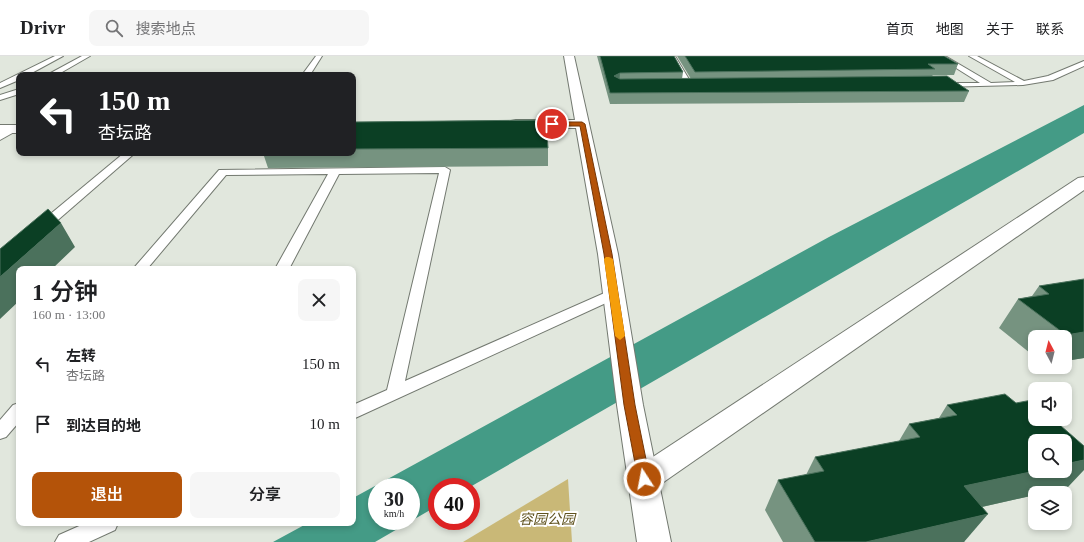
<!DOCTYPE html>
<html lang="zh">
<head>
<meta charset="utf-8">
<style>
	body { margin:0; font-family:"Times New Roman","Noto Sans SC",serif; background:#f6f6f6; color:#202124; height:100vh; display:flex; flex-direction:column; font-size:15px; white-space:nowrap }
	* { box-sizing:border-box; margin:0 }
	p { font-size:13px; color:#757577 }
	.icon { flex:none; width:22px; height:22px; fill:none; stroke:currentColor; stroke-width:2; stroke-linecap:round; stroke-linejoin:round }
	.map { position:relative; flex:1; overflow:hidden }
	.panel { position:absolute; left:16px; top:210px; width:340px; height:260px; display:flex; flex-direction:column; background:#fff; border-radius:8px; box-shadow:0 2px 6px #0003 }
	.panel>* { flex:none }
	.hud { position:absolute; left:16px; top:16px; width:340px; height:84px; border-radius:8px; box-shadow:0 2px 6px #0003; background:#202124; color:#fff; overflow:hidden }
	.needle { width:26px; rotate:353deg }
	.controls { position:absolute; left:1028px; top:274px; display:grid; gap:8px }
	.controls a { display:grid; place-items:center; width:44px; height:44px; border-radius:8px; background:#fff; box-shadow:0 2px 6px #0003; font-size:20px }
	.speed { position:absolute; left:368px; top:422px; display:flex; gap:8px; font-size:20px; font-weight:700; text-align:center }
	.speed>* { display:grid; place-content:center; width:52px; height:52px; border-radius:50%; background:#fff; box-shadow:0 2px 6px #0003; line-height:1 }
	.speed small { font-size:10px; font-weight:400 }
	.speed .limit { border:6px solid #d22; background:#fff; color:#111 }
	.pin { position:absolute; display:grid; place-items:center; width:34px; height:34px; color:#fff; margin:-17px; border:2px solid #fff; border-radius:50%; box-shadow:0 1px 4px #0007 }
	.me { position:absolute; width:44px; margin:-22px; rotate:349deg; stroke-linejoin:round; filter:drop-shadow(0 0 3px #0008) }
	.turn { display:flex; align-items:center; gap:14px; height:84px; padding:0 16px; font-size:18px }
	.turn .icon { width:52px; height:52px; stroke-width:2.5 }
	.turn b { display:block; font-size:28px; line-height:34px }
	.round { display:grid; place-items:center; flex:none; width:42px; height:42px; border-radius:8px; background:#f6f6f6 }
	.overview { display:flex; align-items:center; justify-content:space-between; height:68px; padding:0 16px }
	h1 { font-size:24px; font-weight:600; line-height:30px }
	.action { display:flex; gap:8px; margin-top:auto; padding:8px 16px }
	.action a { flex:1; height:46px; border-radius:8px; background:#b45309; color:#fff; font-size:16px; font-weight:600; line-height:46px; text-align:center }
	.action a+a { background:#f6f6f6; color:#202124 }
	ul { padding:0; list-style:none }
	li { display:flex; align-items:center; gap:12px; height:60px; padding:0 16px }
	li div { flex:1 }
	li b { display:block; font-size:15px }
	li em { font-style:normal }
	header { display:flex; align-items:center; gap:24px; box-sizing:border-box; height:56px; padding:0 20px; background:#fff; border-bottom:1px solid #e0e0e0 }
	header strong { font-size:19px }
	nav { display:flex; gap:22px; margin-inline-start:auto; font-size:14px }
	.search { width:280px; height:36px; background:#f6f6f6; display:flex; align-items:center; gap:10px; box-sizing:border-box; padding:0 14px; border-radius:8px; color:#757577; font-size:15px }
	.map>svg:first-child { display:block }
</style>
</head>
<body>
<header>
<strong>Drivr</strong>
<div class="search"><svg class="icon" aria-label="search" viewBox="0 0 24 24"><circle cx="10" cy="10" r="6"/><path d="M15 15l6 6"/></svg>搜索地点</div>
<nav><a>首页</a><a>地图</a><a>关于</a><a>联系</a></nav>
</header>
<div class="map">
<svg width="1084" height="486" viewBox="0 0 1084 486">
	<rect width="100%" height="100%" fill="#e1e7dd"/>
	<polygon fill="#c9b877" points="568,423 572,486 463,486"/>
	<path fill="#449b86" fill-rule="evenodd" d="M1084,49V77L470,431H437V450L375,486H273L308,467H353V442L829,181ZM377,431H411V465H377Z"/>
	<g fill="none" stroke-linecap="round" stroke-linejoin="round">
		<g stroke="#737970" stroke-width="2">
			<g id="service">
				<polygon points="55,0 63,0 28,19 19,19 19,24 0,32 0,27"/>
				<polygon points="82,0 90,0 57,19 47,19"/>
				<polygon points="316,0 322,0 310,19 302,19"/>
				<polygon points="669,0 675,0 693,30 692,32 686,32"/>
				<polygon points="937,0 945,0 991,27 1015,26 969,0 977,0 1024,25 1048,20 1084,5 1084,10 1053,24 1023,29 941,31 938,31 938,27 980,27"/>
				<polygon points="19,33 19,38 0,44 0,39"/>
				<polygon points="13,70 16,71 18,73 16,75 0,84 0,77"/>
				<polygon points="124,97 135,97 44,176 36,176 34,173 36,170"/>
				<polygon points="445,111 450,114 405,325 609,235 614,234 619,235 621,238 619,241 353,363 353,349 387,334 439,117 339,118 289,213 275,213 328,118 226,119 147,213 133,213 219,114"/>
				<polygon points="19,347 19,366 6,381 0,383 0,364 13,349"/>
				<polygon points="86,467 118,467 115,474 89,486 55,486 59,479"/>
			</g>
		</g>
		<g stroke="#737970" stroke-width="2">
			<polygon id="minor" points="1084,121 1084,134 655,432 644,436 633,432 629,423 633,414 1078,122"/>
		</g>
		<g stroke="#737970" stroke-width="2">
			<g id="tertiary">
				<polygon points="564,0 574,0 618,198 643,349 671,486 637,486 617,349 598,198 576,72 516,72 511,71 509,68 511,65 516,64 575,64"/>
				<rect x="0" y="69" width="19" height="8"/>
			</g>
		</g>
		<use href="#service" fill="#fff" fill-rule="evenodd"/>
		<use href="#minor" fill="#fff" fill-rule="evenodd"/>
		<use href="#tertiary" fill="#fff" fill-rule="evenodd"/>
	</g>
	<g fill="#769380">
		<polygon points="597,0 674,0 683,16 682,23 691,23 677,0 944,0 958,8 954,19 933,19 932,20 969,35 964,46 610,48"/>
		<polygon points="353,66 548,92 548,110 268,112 263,97 353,97"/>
		<polygon points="1084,223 1084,302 1065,305 1065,281 1035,281 1035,301 999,272 1018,243 1032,240 1039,230"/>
		<polygon points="947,349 1068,431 1043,437 1035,437 1035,439 982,451 964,486 783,486 765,454 778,424 806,419 815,401 899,385 909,368 939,362"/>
	</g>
	<g fill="#4b715c">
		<polygon points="620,17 619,28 614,20"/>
		<polygon points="61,167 75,191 52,213 19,213 19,245 0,263 0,221"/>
		<polygon points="1084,276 1084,302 1065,305 1065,281 1066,279"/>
		<polygon points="1084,404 1084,414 1068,431 1043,437 1035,437 1035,439 941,460 964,430 1035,415 1065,415 1065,408"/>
		<polygon points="988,458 964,486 866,486"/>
	</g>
	<g fill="#0b3f24" stroke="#4b715c">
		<polygon points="600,0 674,0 683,16 620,17 614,20 620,23 947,20 969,35 610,37"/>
		<polygon points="685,0 944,0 958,8 928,8 935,13 695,16"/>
		<polygon points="546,64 548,92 353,93 353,66"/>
		<polygon points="48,153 61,167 0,221 0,193"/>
		<polygon points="1084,223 1084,276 1066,279 1018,243 1049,238 1039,230"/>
		<polygon points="1005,338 1016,347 1032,344 1035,347 1035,363 1053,363 1084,390 1084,404 1065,408 1065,385 1035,385 1035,415 964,430 988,458 866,486 815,486 778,424 824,415 815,401 920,381 909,368 957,359 947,349"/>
	</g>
	<polygon fill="#b45309" stroke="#753606" points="582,66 585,68 612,198 635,349 650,423 648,427 644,428 639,427 638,423 624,349 604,198 580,70 552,70 549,68 552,66"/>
	<polygon fill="#f59e0b" points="606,201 609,201 613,203 625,280 620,284 615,280 604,203"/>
	<g text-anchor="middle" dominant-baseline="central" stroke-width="4" stroke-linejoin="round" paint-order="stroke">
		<g font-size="14" font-style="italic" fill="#60531f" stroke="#fff">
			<text x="547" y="463">容园公园</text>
		</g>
	</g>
</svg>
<div class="controls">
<a><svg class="needle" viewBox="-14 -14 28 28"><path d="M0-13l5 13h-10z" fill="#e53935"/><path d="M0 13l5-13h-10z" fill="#757577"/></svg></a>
<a><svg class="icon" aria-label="sound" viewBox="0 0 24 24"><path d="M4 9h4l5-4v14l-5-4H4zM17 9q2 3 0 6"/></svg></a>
<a><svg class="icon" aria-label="search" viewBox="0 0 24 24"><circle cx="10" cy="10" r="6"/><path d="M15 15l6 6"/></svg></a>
<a><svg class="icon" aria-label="layers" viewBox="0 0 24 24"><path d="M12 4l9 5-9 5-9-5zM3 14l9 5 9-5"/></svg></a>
</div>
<div class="speed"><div>30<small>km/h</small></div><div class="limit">40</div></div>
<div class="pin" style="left:552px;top:68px;background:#d93025"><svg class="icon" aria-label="arrive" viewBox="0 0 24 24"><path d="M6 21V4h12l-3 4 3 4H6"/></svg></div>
<svg class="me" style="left:644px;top:423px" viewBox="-20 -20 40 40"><circle r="17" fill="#b45309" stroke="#fff" stroke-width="3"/><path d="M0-11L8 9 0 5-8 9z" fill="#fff"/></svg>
<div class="hud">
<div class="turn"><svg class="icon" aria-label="left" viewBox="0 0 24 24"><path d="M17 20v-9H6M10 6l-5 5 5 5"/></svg><div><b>150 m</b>杏坛路</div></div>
</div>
<section class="panel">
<div class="overview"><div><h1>1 分钟</h1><p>160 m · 13:00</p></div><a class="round"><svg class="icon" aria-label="close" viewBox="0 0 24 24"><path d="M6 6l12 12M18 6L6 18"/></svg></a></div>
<ul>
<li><svg class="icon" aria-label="left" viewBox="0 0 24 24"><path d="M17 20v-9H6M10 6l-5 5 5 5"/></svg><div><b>左转</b><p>杏坛路</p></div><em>150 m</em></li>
<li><svg class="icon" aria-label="arrive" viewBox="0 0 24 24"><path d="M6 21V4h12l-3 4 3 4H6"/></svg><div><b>到达目的地</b></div><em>10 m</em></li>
</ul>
<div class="action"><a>退出</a><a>分享</a></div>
</section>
</div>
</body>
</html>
